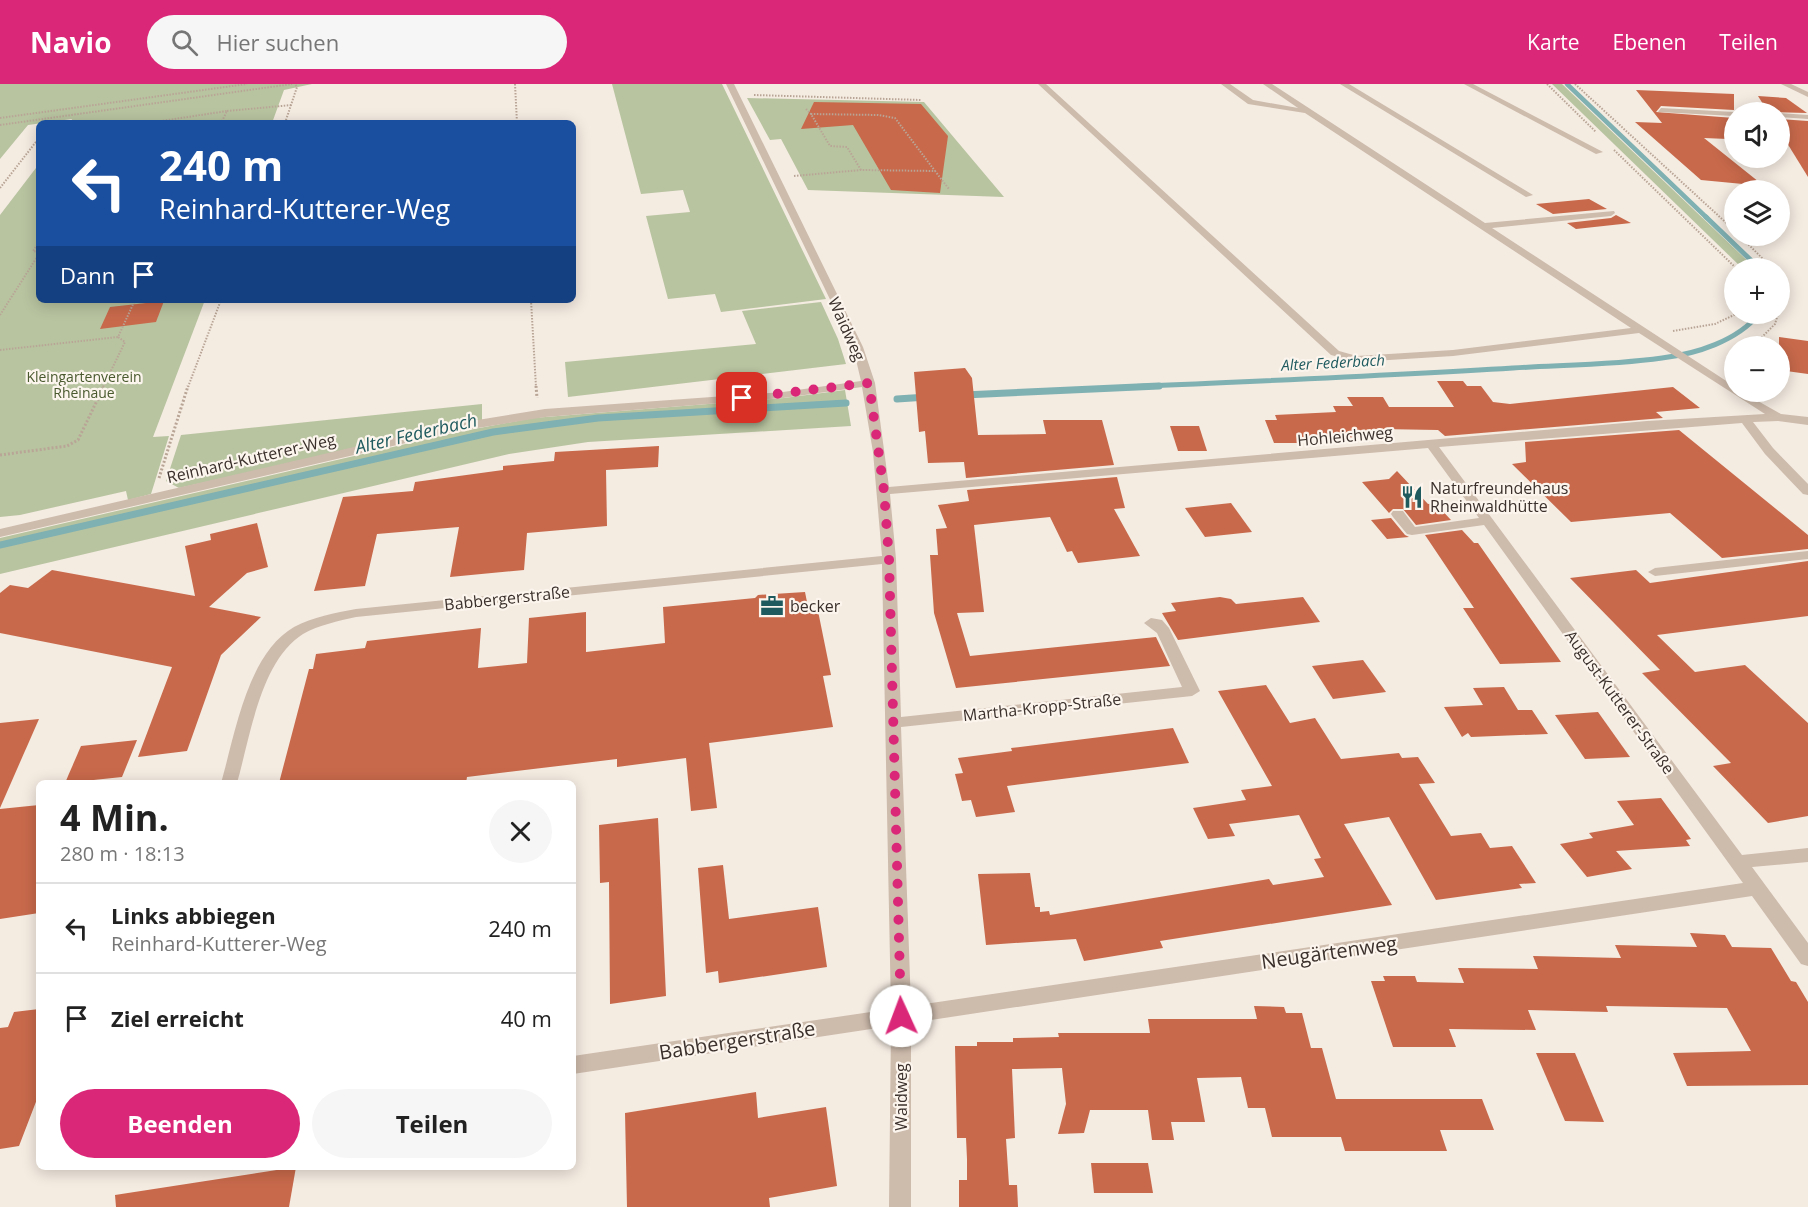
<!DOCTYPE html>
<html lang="de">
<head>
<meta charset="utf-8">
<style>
	body { margin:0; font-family:"Open Sans",sans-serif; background:#f6f6f6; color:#222; height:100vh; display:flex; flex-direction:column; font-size:22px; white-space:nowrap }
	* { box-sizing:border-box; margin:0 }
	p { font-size:20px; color:#767676 }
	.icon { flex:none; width:33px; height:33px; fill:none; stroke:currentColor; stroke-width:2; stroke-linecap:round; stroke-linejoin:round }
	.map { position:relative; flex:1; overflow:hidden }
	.sheet { position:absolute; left:36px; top:696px; width:540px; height:390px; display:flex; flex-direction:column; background:#fff; border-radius:9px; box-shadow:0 3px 15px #0003 }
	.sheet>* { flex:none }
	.guide { position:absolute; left:36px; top:36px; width:540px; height:183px; border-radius:9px; box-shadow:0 3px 15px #0003; background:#1a4fa0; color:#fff; overflow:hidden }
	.buttons { position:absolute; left:1724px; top:18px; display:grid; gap:12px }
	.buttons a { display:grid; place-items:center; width:66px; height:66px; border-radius:50%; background:#fff; box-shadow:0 3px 15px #0003; font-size:30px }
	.pin { position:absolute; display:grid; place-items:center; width:51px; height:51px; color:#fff; margin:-26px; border-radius:12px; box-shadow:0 3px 9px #0006 }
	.me { position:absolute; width:66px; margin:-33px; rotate:358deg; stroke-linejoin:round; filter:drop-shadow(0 0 4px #0008) }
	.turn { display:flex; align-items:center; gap:21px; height:126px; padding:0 24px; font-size:27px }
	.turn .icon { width:78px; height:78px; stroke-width:2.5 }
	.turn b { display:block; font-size:42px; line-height:51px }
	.then { display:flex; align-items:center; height:57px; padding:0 24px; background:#0003; gap:12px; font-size:22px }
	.round { display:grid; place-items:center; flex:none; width:63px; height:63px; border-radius:32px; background:#f6f6f6 }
	.summary { display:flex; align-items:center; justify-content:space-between; height:102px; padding:0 24px }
	h1 { font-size:36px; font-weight:700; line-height:45px }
	.primary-button { display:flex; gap:12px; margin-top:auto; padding:12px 24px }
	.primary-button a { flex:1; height:69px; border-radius:36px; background:#db2777; color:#fff; font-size:24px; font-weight:700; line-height:69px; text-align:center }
	.primary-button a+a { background:#f6f6f6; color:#222 }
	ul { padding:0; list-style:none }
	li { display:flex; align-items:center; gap:18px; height:90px; padding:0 24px; border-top:2px solid #e0e0e0 }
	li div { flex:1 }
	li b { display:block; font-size:22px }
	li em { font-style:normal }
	header { display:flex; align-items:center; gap:36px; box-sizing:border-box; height:84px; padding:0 30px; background:#db2777; color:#fff }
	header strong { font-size:28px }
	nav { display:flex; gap:33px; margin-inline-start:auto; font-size:21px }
	.search { width:420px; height:54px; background:#f6f6f6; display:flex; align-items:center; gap:15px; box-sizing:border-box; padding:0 21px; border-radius:33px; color:#767676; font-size:22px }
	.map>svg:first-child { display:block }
</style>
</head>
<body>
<header>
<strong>Navio</strong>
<div class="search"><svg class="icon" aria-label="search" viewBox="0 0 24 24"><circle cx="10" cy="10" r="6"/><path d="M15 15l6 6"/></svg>Hier suchen</div>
<nav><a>Karte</a><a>Ebenen</a><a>Teilen</a></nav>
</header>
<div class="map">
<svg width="1808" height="1123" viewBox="0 0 1808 1123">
	<rect width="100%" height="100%" fill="#f4ebe1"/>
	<g fill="#b8c4a0">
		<polygon points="0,0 312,0 284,6 272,39 70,39 72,35 28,41 0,75"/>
		<polygon points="612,0 722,0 826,215 721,228 715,210 668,215 646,132 690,128 683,106 641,110"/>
		<polygon points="1552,0 1562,0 1755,184 1742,184"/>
		<polygon points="747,14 924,18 1004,113 808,106 781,55 770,56"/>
		<polygon points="39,80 39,216 205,216 153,353 169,352 151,410 128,416 126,407 20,431 0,433 0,131"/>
		<polygon points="821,218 838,255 846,280 568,313 565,278 756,260 742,227"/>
		<polygon points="845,306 851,342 588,358 509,370 0,490 0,454 453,349 533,334 784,314"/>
		<polygon points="482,320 482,336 179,404 166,397 181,351"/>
	</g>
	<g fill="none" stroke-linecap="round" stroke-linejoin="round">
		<polyline stroke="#7fb0b2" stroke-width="4.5" points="1567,0 1707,134"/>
		<g stroke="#7fb0b2" stroke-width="5">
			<polyline points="1706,133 1759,184"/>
			<path d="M1128,303C1256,297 1385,292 1513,284C1562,281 1613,281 1662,274C1696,270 1737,257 1759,230"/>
		</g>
		<g stroke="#7fb0b2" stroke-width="7">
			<polyline points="964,311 1159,302"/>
			<polyline points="897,315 927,313"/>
			<polyline points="0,461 493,348 598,334 846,319"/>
		</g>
	</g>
	<g fill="#c8694b">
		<polygon points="1636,6 1734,10 1734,26 1661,22 1656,28 1734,34 1734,50 1724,50 1728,55 1704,54 1764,102 1701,96 1635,38 1662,39"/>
		<polygon points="1758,12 1786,14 1807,29 1768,28"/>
		<polygon points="814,18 921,20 948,52 940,109 891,106 853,41 801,45"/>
		<polygon points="1779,35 1808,37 1808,93 1779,46"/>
		<polygon points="1589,115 1607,125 1553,130 1536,120"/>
		<polygon points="1616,131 1631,139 1576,145 1567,139 1611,134"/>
		<polygon points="164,217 156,238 100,245 110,223"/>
		<polygon points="1779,253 1808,257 1808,290 1779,286"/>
		<polygon points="965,284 972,294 978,351 1046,350 1043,336 1102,336 1114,381 966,394 964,378 928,379 925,347 919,348 914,288"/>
		<polygon points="1437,297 1463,297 1467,302 1481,302 1493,318 1510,320 1673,303 1700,324 1656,328 1663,334 1445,352 1438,346 1381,345 1385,352 1305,355 1297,357 1298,359 1274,359 1265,336 1277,336 1275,331 1336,328 1333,322 1353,322 1347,313 1383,313 1389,323 1454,323"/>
		<polygon points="1170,342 1199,342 1207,367 1178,367"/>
		<polygon points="1679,346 1808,451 1808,465 1722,474 1670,429 1571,438 1512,380 1526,378 1525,358"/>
		<polygon points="659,362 658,383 606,386 607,442 527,449 524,486 450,493 459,443 377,450 365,502 314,507 343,413 413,407 415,398 503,386 503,382 554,377 555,368"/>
		<polygon points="1397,387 1428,420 1435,419 1451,436 1416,441 1403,425 1393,425 1389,429 1362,398 1389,395"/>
		<polygon points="1117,393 1125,424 1114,425 1140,472 1078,479 1072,467 1067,468 1050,433 974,441 984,528 957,529 970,572 1156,553 1170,582 956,604 934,529 930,471 938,471 936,445 947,444 938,421 969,417 967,406"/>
		<polygon points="1231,419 1252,448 1205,453 1185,424"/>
		<polygon points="1391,434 1405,451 1409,453 1387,455 1371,436"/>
		<polygon points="257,439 268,483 247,489 209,523 261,533 221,571 187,667 138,673 172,583 0,549 0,509 10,501 28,504 52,486 195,512 185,462 211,456 210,450"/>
		<polygon points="1462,446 1474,459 1478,459 1561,578 1500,580 1463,524 1474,524 1425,451"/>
		<polygon points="1808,477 1808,532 1657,551 1695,588 1745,581 1808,639 1808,732 1768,739 1713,682 1731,679 1642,589 1660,586 1570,494 1636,486 1650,499"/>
		<polygon points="805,508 809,528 818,527 831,591 823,592 833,643 709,659 717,724 691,727 686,674 617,683 617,675 467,693 466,699 279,699 309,585 313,585 316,570 365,564 367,557 481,544 478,584 527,579 529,534 586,528 586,568 665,559 663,523 755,514 758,511"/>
		<polygon points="1220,513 1231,515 1236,520 1303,513 1320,538 1178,556 1162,529 1176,527 1171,519"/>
		<polygon points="1363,576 1386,608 1333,615 1312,582"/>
		<polygon points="1266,601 1290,639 1315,634 1341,675 1399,669 1402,674 1418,673 1435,699 1419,700 1451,752 1481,749 1490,764 1512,762 1536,799 1519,800 1522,804 1436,816 1389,733 1344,740 1392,821 1160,857 1163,864 1084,877 1076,855 986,861 978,790 1030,789 1035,823 1040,823 1040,828 1049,827 1050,831 1269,795 1273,801 1324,793 1314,775 1321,774 1299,731 1229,740 1235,752 1208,755 1193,724 1246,716 1241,706 1272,702 1218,607"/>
		<polygon points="1504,603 1518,626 1532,626 1548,650 1471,653 1468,649 1462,653 1444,623 1483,621 1473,604"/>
		<polygon points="1598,628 1630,673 1585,675 1555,631"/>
		<polygon points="39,635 0,724 0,639"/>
		<polygon points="1173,644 1189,679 1007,702 1015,728 976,733 971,716 962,717 955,690 963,689 958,674 1012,667 1011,664"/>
		<polygon points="137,656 122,693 65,699 81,662"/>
		<polygon points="1661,714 1691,755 1686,756 1690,762 1616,767 1632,785 1587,793 1560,760 1593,754 1589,749 1634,741 1617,717"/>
		<polygon points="39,721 39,829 0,835 0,725"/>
		<polygon points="658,734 666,912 610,920 609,798 600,799 599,741"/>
		<polygon points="723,781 729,835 818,823 827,883 719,899 718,887 706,889 698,784"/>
		<polygon points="1690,849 1725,851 1732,863 1771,864 1791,897 1796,898 1808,918 1808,1001 1687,1002 1673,969 1751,967 1727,924 1606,922 1608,928 1528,926 1536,946 1449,945 1456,963 1393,963 1371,897 1385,897 1383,892 1415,892 1417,898 1464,899 1458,884 1538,885 1533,872 1621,874 1615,861 1697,863"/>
		<polygon points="1254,922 1284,923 1286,929 1302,929 1311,964 1322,964 1336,1015 1482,1015 1494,1046 1440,1046 1447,1067 1345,1067 1341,1053 1272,1053 1265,1024 1248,1024 1241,993 1197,994 1205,1038 1171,1038 1174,1056 1152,1056 1148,1026 1090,1026 1084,1049 1058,1050 1066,1020 1062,984 1012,985 1015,1054 1006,1055 1009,1101 1017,1101 1018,1123 959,1123 959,1096 967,1096 967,1075 966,1054 957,1054 955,962 977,962 977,958 1013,958 1013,954 1059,953 1058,949 1150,949 1148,935 1257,935"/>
		<polygon points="39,925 39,1010 19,1062 0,1065 0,944 8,943 14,928"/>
		<polygon points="1536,969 1575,969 1604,1038 1565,1037"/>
		<polygon points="756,1008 758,1034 826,1023 837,1102 769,1114 770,1123 627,1123 625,1029"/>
		<polygon points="1091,1079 1148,1079 1153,1109 1094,1109"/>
		<polygon points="296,1083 289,1123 116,1123 115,1111"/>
	</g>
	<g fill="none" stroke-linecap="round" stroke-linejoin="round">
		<g stroke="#b9a596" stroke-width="2" stroke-dasharray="1.5 1.5" stroke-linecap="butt">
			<polyline points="515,0 517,39"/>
			<polyline points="1547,0 1596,48"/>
			<polyline points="1575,0 1734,146"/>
			<polyline points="754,11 921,16"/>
			<polyline points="806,25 811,30"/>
			<polyline points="227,27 292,21"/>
			<polyline points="0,34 247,0"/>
			<polyline points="148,39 227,27 221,39"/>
			<polyline points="285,39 297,3 295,0"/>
			<polyline points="0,41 292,0"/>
			<polyline points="1614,66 1736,184"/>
			<polyline points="36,83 39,83"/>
			<polyline points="861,86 847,63 830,62 811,30 878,31 895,34 935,87"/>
			<polyline points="794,92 861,86 935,87 949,105"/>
			<polyline points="0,104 39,54"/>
			<polyline points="1740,152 1772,184"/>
			<polyline points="39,158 33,167 39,168"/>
			<polyline points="1779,196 1782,212 1779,226"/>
			<polyline points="531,216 536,303"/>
			<polyline points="0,231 39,170"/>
			<polyline points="1673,247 1715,240 1736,230"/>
			<polyline points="1753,262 1775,240 1778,230"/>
			<polyline points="0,266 118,253"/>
			<polyline points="1726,282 1734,277"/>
			<polyline points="103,303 125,258 118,253 135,216"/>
			<polyline points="188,303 221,216"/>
		</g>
		<g stroke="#b9a596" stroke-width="3" stroke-dasharray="2 2" stroke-linecap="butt">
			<polyline points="536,302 537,314"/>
			<polyline points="0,371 67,362 78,356 104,302"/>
			<polyline points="159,394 188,302"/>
		</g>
		<g fill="#cdbbac" fill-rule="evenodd">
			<path d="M726,0H734L863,263L875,299L889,403L1647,337L1765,330L1639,249L1453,272L1357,278L1331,271L1038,0H1046L1339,267L1357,272L1453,266L1631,244L1305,29L1248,20L1221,0H1230L1253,16L1298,24L1263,0H1272L1485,139L1614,127L1615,129L1611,132L1492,144L1734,302V308H1742L1781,330L1808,333V341L1778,337L1753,338L1773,364L1808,400V411L1803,410L1765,370L1742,339L1439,363L1742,771L1808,764V778L1752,783L1808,859V882L1801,880L1752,812L911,939V1123H889L891,942L573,990V972L891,925L882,480L356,533C338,537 319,541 303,550C260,577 250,654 237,699H221C235,651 247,570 294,543C313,533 335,529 356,525L882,472L873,368L862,303L783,314L545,333L453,348L0,453V445L453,340L545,325L783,308L861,297L853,263ZM1428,364L1479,434L1415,443L1403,427H1393L1391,430L1393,433L1407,450L1412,451L1484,441L1743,799L911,922L901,643L1192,612L1200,607L1169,544L1162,536L1151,534L1144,539L1157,549L1182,603L901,633L896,475L890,410Z"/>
			<polygon points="1340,0 1349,0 1533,111 1526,113"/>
			<polygon points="1464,0 1473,0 1603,68 1596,70"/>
			<polygon points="1781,0 1791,0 1808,8 1808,13"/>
			<polygon points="1661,24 1734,28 1737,28 1734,28 1734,32 1658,28"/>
			<polygon points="1779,29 1808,31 1808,35 1779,33"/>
			<polygon points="1808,467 1808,475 1655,492 1648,488 1655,484"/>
		</g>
	</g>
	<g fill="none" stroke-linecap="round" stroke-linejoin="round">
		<polyline stroke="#db2777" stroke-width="10" stroke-dasharray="0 18" points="742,314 869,299 884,407 889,475 901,932"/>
	</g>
	<defs>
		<g id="restaurant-bare" transform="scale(1.8)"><path d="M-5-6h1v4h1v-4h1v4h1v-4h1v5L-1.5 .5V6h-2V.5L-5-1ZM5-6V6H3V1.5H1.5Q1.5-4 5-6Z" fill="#1f5a5e" stroke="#fbf5ee" stroke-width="2.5" paint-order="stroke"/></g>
		<g id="office-bare" transform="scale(1.8)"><path d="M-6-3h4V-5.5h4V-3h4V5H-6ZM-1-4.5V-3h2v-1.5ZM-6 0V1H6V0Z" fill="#1f5a5e" stroke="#fbf5ee" stroke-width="2.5" paint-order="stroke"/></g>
	</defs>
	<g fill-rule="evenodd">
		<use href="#restaurant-bare" x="1412" y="413"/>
		<use href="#office-bare" x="772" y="522"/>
	</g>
	<g text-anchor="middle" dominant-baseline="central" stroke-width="4.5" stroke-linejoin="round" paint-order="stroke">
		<g font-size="14" fill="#4a5a2e" stroke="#fbf5ee">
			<text x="84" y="292">Kleingartenverein<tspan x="84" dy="16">Rheinaue</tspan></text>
		</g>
		<g font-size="15" font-style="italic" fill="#1f5a5e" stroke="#fbf5ee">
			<text transform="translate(1333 278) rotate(-3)">Alter Federbach</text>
		</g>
		<g font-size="16" fill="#3b302b" stroke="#fbf5ee">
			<text transform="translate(847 245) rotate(66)">Waidweg</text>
			<text transform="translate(1345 352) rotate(-5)">Hohleichweg</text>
			<text transform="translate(251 374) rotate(-13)">Reinhard-Kutterer-Weg</text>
			<text transform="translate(507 514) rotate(-6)">Babbergerstraße</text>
			<text transform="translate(1620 618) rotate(54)">August-Kutterer-Straße</text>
			<text transform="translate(1042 623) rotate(-6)">Martha-Kropp-Straße</text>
			<text transform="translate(901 1013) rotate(-90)">Waidweg</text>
		</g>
		<g font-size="16" fill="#3b302b" stroke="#fbf5ee" text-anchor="start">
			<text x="1430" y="404">Naturfreundehaus<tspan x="1430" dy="18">Rheinwaldhütte</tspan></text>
			<text x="790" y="522">becker</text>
		</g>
		<g font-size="18" font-style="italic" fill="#1f5a5e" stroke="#fbf5ee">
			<text transform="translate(416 349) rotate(-13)">Alter Federbach</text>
		</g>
		<g font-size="20" fill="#3b302b" stroke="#fbf5ee">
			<text transform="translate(1329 868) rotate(-8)">Neugärtenweg</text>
			<text transform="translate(737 956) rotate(-9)">Babbergerstraße</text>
		</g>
	</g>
</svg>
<div class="buttons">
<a><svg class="icon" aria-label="sound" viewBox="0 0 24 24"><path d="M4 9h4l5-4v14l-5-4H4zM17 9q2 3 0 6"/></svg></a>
<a><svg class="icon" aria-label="layers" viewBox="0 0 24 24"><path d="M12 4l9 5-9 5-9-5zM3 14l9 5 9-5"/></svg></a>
<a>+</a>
<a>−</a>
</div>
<div class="pin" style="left:742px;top:314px;background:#d93025"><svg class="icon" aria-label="arrive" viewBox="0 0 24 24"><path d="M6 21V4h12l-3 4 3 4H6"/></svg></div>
<svg class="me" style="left:901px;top:932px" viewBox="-20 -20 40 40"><circle r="19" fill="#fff"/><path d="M0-13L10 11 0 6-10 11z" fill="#db2777"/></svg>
<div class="guide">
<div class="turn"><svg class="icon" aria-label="left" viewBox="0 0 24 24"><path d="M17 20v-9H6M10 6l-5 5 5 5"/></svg><div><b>240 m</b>Reinhard-Kutterer-Weg</div></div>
<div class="then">Dann<svg class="icon" aria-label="arrive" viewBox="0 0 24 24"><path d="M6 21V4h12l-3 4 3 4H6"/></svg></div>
</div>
<section class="sheet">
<div class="summary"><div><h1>4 Min.</h1><p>280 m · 18:13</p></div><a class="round"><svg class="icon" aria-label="close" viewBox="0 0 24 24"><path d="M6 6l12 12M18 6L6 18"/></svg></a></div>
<ul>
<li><svg class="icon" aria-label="left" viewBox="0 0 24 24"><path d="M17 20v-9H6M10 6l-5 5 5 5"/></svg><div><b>Links abbiegen</b><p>Reinhard-Kutterer-Weg</p></div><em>240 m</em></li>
<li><svg class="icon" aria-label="arrive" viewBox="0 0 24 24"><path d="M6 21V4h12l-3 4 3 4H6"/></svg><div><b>Ziel erreicht</b></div><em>40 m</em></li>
</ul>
<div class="primary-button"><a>Beenden</a><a>Teilen</a></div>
</section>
</div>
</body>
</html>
